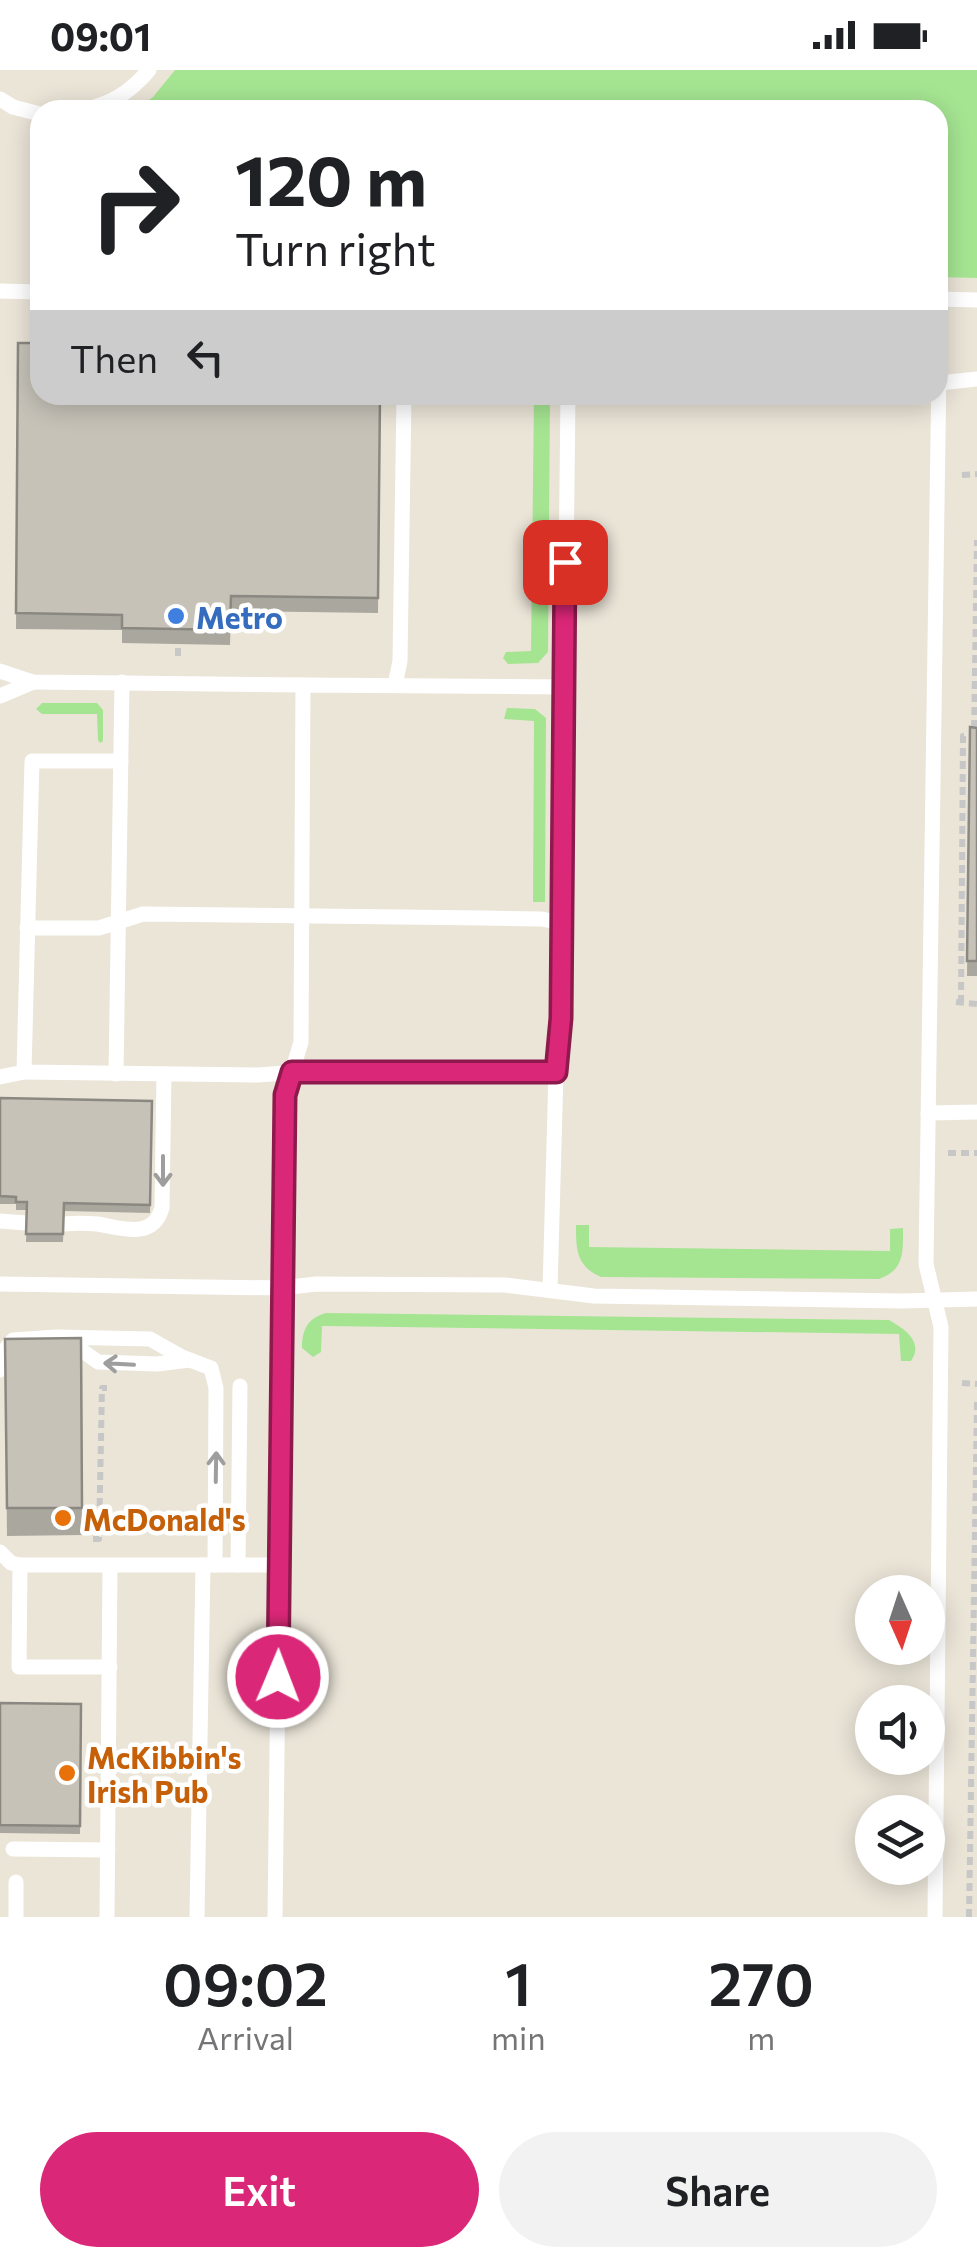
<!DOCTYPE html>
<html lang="en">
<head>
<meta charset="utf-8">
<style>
	body { margin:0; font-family:Commissioner,sans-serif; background:#f2f2f2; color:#202124; height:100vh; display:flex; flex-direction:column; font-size:38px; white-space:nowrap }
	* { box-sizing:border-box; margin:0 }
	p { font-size:32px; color:#757577 }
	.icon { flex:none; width:55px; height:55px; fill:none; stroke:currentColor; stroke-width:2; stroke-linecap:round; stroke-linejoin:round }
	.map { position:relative; height:1847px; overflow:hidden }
	.drawer { display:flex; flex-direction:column; background:#fff; flex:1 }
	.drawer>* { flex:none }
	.guide { position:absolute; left:30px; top:30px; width:918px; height:305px; border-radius:30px; box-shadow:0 5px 25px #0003; background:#fff; color:#202124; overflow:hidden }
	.needle { width:65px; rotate:177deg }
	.fabs { position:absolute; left:855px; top:1505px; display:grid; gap:20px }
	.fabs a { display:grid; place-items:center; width:90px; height:90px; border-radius:50%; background:#fff; box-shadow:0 5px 25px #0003; font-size:50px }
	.pin { position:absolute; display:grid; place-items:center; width:85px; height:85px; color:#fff; margin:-42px; border-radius:20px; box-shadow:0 5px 15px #0006 }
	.me { position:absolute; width:110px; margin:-55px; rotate:1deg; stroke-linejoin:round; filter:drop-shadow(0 0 8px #0008) }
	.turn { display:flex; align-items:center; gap:35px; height:210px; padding:0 40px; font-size:45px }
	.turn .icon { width:130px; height:130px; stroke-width:2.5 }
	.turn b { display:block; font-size:70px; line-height:85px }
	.then { display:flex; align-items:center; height:95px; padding:0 40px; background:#0003; gap:20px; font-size:38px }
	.eta { display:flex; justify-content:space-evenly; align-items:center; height:170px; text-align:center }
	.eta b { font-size:60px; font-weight:600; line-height:70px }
	.cta { display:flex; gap:20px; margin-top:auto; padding:20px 40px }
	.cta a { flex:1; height:115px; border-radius:60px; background:#db2777; color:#fff; font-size:40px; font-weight:600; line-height:115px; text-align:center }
	.cta a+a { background:#f2f2f2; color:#202124 }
	.status { display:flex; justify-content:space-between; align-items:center; height:70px; padding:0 50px; background:#fff; direction:ltr }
	.status svg { height:28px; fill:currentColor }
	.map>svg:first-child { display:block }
</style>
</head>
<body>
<div class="status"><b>09:01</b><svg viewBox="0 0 49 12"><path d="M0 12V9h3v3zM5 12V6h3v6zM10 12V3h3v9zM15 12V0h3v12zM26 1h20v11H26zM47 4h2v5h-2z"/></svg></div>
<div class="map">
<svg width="977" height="1847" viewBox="0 0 977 1847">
	<rect width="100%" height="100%" fill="#ebe5d8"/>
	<g fill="#a5e592">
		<polygon points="175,0 977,0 977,208 938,207 938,40 135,40 153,27"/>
		<polygon points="534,325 550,325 548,582 538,593 508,594 503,588 506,582 531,581"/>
		<polygon points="42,633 97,633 103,640 103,671 100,673 98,670 97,644 42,644 36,639"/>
		<polygon points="507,638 535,639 546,648 545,832 533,832 534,651 504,649"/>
		<path d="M576,1155H589V1177L890,1181V1159L903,1158C903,1181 905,1200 879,1209L601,1207C576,1196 576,1179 576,1155Z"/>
		<path d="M326,1243L889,1250C905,1259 924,1272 911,1291H901L899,1264L322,1256L321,1282L313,1287L302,1278C302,1259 308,1248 326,1243Z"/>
	</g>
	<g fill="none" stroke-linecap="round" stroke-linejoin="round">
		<g stroke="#c7c7c7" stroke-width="6" stroke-dasharray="8 5" stroke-linecap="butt">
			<polyline points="962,405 977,404"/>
			<polyline points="178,586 178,574"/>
			<polyline points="956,932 977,934"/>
			<polyline points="961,933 963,666 974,666 977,470"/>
			<polyline points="948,1083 977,1083"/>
			<polyline points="962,1313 977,1314"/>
			<polyline points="82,1455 151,1456"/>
			<polyline points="93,1469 99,1469 102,1318 107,1318"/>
			<polyline points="969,1847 977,1332"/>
		</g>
		<g stroke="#fff" stroke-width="15">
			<polyline points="0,29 13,37 40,44"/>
			<path d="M83,40C112,34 130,22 149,0"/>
			<polyline points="0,221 40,222"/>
			<polyline points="938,229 977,230"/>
			<polyline points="939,313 977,309"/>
			<polyline points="0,601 33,612 303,615"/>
			<polyline points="395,615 400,591 404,325"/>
			<polyline points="0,626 33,612"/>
			<polyline points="121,691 32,691 24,1002 258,1005 325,1000 556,1002"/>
			<polyline points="27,858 99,858 143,844 484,848 542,849 561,853"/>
			<polyline points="116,1004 122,612"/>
			<polyline points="0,1007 24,1002"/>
			<polyline points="928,1043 977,1042"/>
			<polyline points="0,1151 26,1153"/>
			<path d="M63,1154C75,1153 86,1153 97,1154C122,1158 153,1170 162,1138L164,1004"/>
			<polyline points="0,1214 282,1218 316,1214 505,1215 594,1226 902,1231 977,1229"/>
			<polyline points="550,1220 556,1002 561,948 568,325"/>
			<polyline points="66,1269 98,1292 157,1294 189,1290"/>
			<polyline points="0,1300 3,1282 13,1270 56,1267 150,1269 182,1287 211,1298 216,1318 215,1495"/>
			<polyline points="0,1482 11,1493 20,1495 280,1495"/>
			<polyline points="20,1495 19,1597 110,1597"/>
			<polyline points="238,1495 240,1316"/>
			<polyline points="13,1779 108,1780"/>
			<polyline points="16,1847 16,1812"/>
			<polyline points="107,1847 110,1496"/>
			<polyline points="197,1847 203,1495"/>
			<polyline points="275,1847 285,1025 301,972 303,615 564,617"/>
			<polyline points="935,1847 941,1257 926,1194 940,229"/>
		</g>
	</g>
	<g fill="#aaa79e">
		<polygon points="18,273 380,325 378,543 231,541 230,575 122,573 122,560 16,559"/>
		<polygon points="970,657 977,658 977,906 967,906"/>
		<polygon points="0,1028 152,1031 150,1143 64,1141 63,1172 26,1172 27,1140 16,1140 16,1134 0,1134"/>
		<polygon points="81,1268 82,1465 7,1466 5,1269"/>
		<polygon points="0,1633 81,1634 80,1764 0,1763"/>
	</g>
	<g fill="#c6c2b8" stroke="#8b8881" stroke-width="2.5">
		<polygon points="18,273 40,273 40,325 380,325 378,528 231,526 230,560 122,558 122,545 16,543"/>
		<polygon points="970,657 977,658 977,891 967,891"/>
		<polygon points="0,1028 152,1031 150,1135 64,1133 63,1164 26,1164 27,1132 16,1132 16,1127 0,1126"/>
		<polygon points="81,1268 82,1438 7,1438 5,1269"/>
		<polygon points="0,1633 81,1634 80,1756 0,1755"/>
	</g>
	<defs><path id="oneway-shaft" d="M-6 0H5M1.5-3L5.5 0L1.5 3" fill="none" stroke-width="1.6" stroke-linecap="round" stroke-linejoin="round" transform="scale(2.5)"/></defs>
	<g stroke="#9e9e9e">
		<use href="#oneway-shaft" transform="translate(163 1101) rotate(90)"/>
		<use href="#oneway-shaft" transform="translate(119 1294) rotate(-177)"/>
		<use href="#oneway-shaft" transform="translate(216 1397) rotate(-89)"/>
	</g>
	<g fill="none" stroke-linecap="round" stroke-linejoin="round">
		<g stroke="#8e194d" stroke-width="25">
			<polyline id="route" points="278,1607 285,1025 292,1002 556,1002 561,948 565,492"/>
		</g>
		<use href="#route" stroke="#db2777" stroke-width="18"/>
	</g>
	<circle fill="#3f7fe0" stroke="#fff" stroke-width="4" cx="176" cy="546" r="10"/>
	<g fill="#e8710a" stroke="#fff" stroke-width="4">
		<circle cx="63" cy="1448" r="10"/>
		<circle cx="67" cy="1703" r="10"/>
	</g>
	<g text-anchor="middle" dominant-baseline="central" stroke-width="9" stroke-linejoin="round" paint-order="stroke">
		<g font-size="30" font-weight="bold" fill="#366cbe" stroke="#fff" text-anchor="start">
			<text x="196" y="546">Metro</text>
		</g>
		<g font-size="30" font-weight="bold" fill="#c56008" stroke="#fff" text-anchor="start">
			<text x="83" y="1448">McDonald's</text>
			<text x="87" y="1686">McKibbin's<tspan x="87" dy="34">Irish Pub</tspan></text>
		</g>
	</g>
</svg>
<div class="fabs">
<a><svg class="needle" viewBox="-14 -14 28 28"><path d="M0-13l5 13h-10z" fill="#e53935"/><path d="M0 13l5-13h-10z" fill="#757577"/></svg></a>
<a><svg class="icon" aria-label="sound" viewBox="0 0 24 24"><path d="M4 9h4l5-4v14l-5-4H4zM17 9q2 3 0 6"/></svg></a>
<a><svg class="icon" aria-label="layers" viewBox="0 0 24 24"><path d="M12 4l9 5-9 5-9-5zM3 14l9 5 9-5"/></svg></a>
</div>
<div class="pin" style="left:565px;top:492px;background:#d93025"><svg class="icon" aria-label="arrive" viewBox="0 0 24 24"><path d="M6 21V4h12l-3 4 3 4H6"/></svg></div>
<svg class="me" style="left:278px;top:1607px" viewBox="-20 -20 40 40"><circle r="17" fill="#db2777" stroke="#fff" stroke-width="3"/><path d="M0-11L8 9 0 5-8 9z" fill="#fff"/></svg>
<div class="guide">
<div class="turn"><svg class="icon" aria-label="right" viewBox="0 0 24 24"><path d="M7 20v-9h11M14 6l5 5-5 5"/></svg><div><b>120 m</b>Turn right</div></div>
<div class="then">Then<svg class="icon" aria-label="left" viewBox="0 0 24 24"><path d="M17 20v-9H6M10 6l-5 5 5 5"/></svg></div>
</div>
</div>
<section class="drawer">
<div class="eta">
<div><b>09:02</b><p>Arrival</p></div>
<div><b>1</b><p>min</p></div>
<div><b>270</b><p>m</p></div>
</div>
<div class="cta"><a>Exit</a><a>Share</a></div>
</section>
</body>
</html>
